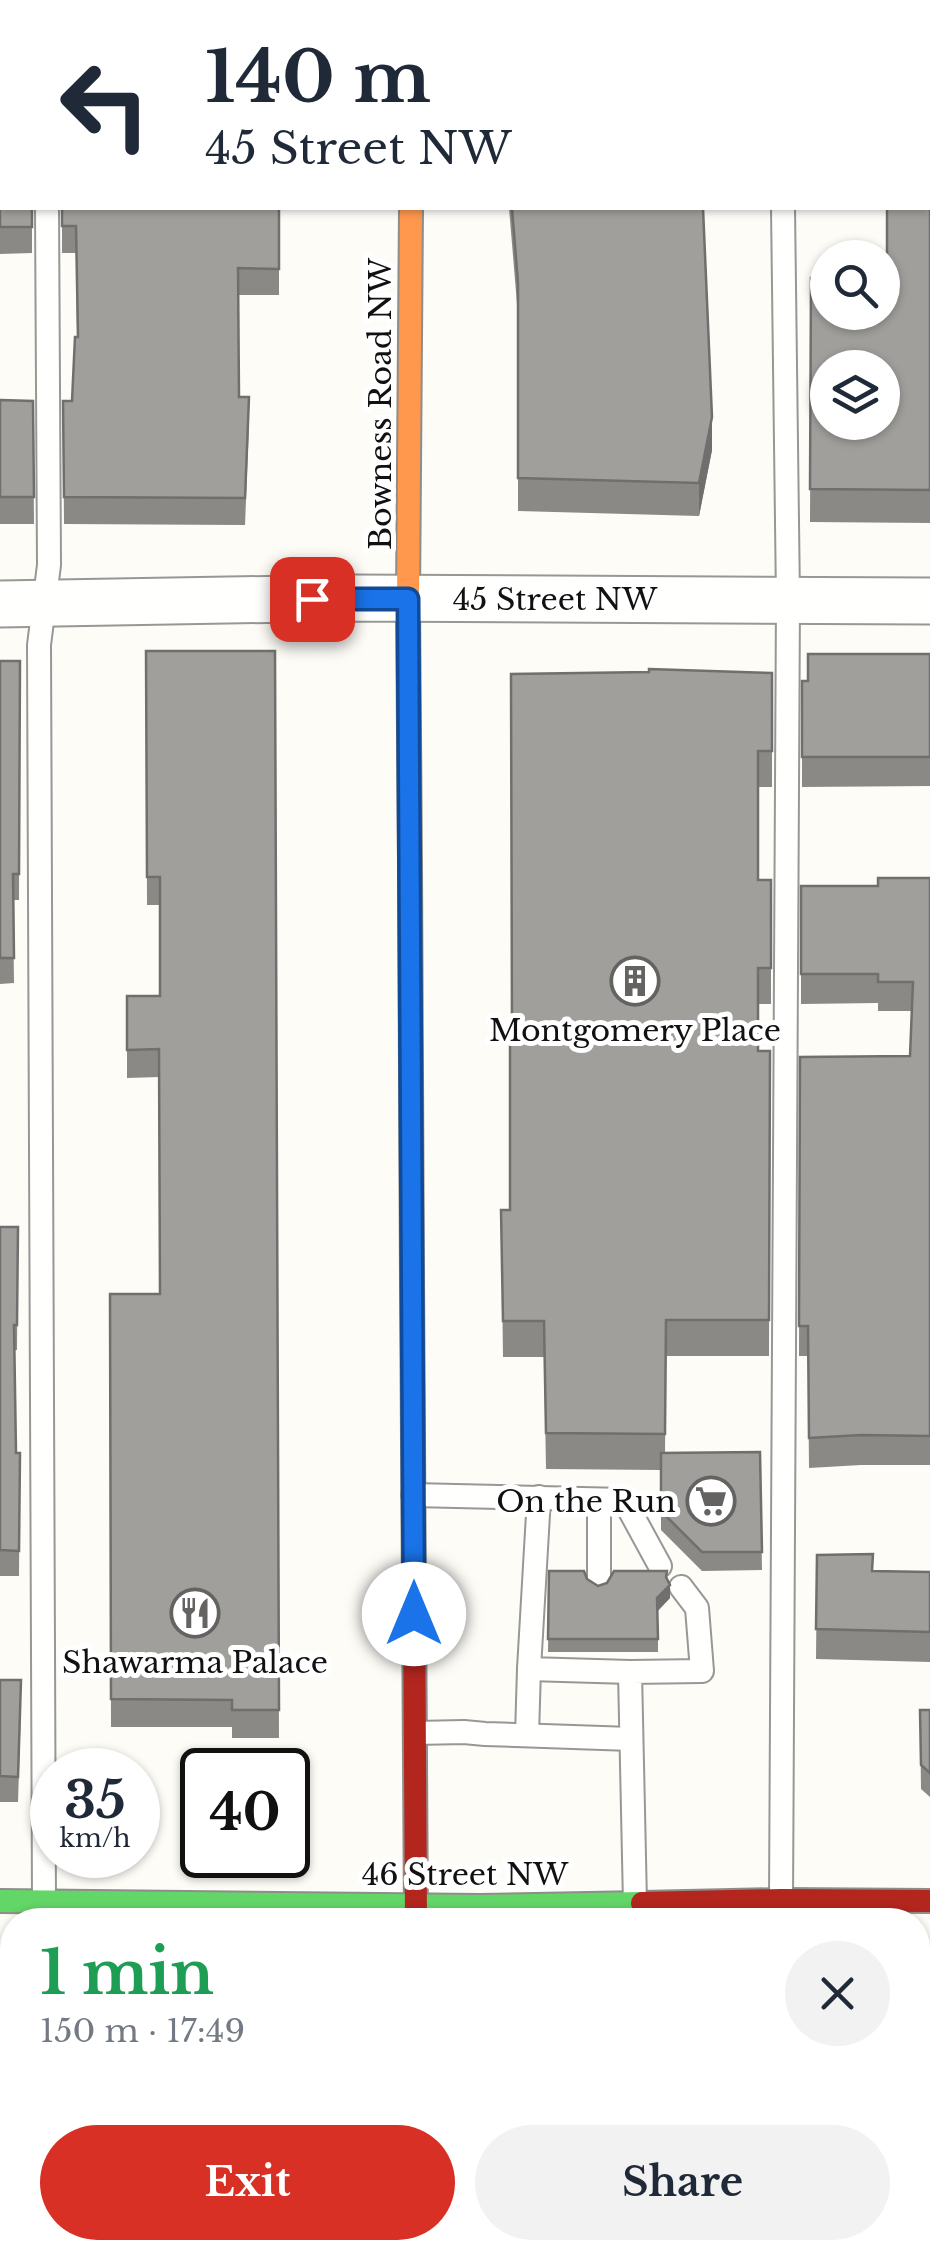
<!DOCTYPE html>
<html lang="en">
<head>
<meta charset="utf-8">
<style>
	body { margin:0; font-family:"Libre Baskerville",serif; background:#f2f2f3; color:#1f2937; height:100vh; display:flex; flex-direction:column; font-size:38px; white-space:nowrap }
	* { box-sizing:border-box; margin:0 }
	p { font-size:32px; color:#747a83 }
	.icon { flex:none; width:55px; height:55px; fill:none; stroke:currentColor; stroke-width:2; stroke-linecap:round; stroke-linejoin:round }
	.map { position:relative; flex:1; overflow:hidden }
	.side { position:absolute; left:0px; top:1908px; width:930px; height:352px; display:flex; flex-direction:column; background:#fff; border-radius:40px 40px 0 0; box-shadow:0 2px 8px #0004 }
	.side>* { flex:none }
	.banner { position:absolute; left:0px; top:0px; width:930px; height:210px; box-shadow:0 2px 8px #0004; background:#fff; color:#1f2937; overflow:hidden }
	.buttons { position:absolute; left:810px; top:240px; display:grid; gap:20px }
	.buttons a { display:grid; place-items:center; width:90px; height:90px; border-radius:50%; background:#fff; box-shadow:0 2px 8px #0004; font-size:50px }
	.speed { position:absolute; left:30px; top:1748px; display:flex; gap:20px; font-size:50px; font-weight:700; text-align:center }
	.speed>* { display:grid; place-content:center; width:130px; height:130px; border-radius:50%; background:#fff; box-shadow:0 2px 8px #0004; line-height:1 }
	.speed small { font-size:25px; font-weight:400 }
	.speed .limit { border:5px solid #111; border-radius:15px; background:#fff; color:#111 }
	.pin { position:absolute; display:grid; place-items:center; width:85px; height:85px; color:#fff; margin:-42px; border-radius:20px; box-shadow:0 5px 15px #0006 }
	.me { position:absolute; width:110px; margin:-55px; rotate:0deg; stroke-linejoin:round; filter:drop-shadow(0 0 8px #0008) }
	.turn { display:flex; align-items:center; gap:35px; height:210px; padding:0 40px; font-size:45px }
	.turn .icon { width:130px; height:130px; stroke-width:2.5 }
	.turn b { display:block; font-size:70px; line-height:85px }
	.round { display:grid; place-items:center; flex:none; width:105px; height:105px; border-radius:52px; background:#f2f2f3 }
	.headline { display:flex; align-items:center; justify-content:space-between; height:170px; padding:0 40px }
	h1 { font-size:60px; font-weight:700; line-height:75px; color:#1e9e55 }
	.cta { display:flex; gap:20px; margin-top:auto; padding:20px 40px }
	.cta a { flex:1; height:115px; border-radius:60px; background:#d93025; color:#fff; font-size:40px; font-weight:700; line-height:115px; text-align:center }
	.cta a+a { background:#f2f2f3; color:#1f2937 }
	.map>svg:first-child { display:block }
</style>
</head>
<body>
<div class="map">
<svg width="930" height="2258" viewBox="0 0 930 2258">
	<rect width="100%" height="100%" fill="#fdfcf7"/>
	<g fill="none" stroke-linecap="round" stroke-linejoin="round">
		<g stroke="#979795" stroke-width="26">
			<g id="lane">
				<polyline points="781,0 781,2"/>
				<polyline points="413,1495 624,1500 660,1566"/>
				<polyline points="539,1497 529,1669 630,1672"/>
				<polyline points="599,1500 599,1584"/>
				<polyline points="415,1733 464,1732 485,1734 631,1739"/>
				<polyline points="527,1735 529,1669"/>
				<polyline points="781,1902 788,600 783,208"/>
				<polyline points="44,1903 39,645 49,565 47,208"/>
				<polyline points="635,1903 630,1672 702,1671 697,1608 681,1587"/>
				<polyline points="45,2248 45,2258"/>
			</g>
		</g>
		<g stroke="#979795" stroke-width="49">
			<polyline id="street" points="0,604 350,598 930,601"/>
		</g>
		<g stroke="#8e8d8b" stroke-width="26">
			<g id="fast">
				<polyline points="410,866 412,1281"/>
				<polyline points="0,1901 480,1906 642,1903"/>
				<polyline points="418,2248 418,2258"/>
			</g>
		</g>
		<g stroke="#8e8d8b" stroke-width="26">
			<polyline id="slow" points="410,866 408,599 411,208"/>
		</g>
		<g stroke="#8e8d8b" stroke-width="26">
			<g id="jam">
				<polyline points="413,0 413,2"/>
				<polyline points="412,1281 416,1920"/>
				<polyline points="642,1903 781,1900 930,1901"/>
			</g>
		</g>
		<use href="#lane" stroke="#fffffe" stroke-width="22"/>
		<use href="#street" stroke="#fffffe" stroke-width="45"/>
		<use href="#fast" stroke="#63d668" stroke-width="22"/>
		<use href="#slow" stroke="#ff974d" stroke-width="22"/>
		<use href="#jam" stroke="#b3261e" stroke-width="22"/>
	</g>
	<g fill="#8a8986">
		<polygon points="0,0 2,2 32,208 32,253 0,254"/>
		<polygon points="546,0 749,0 748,2 546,2"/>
		<polygon points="930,0 930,523 810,522 811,278 887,278 928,208"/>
		<polygon points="62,208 279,208 279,295 238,295 239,397 249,424 245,525 64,524 63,401 72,401 77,337 76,253 62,253"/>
		<polygon points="509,208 703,208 712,450 699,516 518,511 518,316"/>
		<polygon points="0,400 33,401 34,524 0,524"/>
		<polygon points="146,651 275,651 279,1738 232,1738 232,1727 111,1727 110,1294 160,1294 159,1077 127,1078 127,996 160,996 160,905 147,905"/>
		<polygon points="930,654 930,786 802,787 802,681 808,681"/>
		<polygon points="0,661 20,661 19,900 13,900 14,983 0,984"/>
		<polygon points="772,673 772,787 758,787 758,880 771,880 771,1004 758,1004 758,1051 770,1051 769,1356 666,1356 665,1452 760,1452 762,1570 702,1571 661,1530 661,1470 546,1469 544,1357 503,1357 501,1210 510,1210 512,1037"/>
		<polygon points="930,878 930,1465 861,1465 809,1468 808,1356 799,1356 800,1057 910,1056 912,1011 878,1011 878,1003 801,1004 801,886 878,886"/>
		<polygon points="0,1227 18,1227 17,1350 14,1350 16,1453 20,1453 19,1576 0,1576"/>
		<polygon points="817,1555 873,1571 930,1572 930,1662 816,1659"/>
		<polygon points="549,1571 587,1579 598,1586 666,1577 670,1598 658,1611 658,1652 548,1652"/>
		<polygon points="0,1680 21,1706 18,1802 0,1802"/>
		<polygon points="920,1710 930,1710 930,1797 921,1789"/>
	</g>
	<g fill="#716f6d">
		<polygon points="712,417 712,450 699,516 699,483"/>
		<polygon points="670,1585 670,1598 657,1611 657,1598"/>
	</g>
	<g fill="#a19f9c" stroke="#716f6d" stroke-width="2.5" fill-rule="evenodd">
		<polygon points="0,0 144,0 144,2 2,2 2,208 32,208 32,227 0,227"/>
		<rect x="227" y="0" width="59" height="2"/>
		<rect x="547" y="0" width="152" height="2"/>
		<path d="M867,0H930V490L810,489L811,278H828V312H882V278H887V208H928V2H867ZM828,368H882V422H828Z"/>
		<polygon points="62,208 279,208 279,269 238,268 239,397 249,397 245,498 64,497 63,401 72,401 75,337 78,337 76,226 62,226"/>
		<polygon points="512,208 703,208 712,417 699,483 518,478 518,283"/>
		<polygon points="0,400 33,401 34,497 0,497"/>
		<polygon points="146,651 275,651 279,1710 232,1710 232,1700 111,1699 110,1294 160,1294 159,1049 127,1050 127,996 160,996 160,877 147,877"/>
		<polygon points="808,654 930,654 930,757 802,757 802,681 808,681"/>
		<polygon points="0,661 20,661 19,874 13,874 14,958 0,958"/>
		<polygon points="649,669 772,673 772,751 758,751 758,880 771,880 771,968 758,968 758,1051 770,1051 769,1320 666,1320 665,1434 546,1433 544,1321 503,1321 501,1210 510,1210 510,1037 512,1037 511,674 649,672"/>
		<polygon points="878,878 930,878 930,1436 861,1435 809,1438 808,1326 799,1326 800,1057 910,1056 913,982 878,982 878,974 801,974 801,886 878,886"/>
		<polygon points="0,1227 18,1227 17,1325 14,1325 16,1453 20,1453 19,1551 0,1550"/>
		<polygon points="760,1452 762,1552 702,1552 661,1511 661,1453"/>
		<polygon points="873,1554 872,1571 930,1572 930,1632 816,1629 817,1555"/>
		<polygon points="549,1571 584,1571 587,1579 598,1586 607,1583 614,1571 667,1571 666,1577 670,1585 657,1598 658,1639 548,1639"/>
		<polygon points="0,1680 21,1680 18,1777 0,1776"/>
		<polygon points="920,1710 930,1710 930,1773 921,1765"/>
		<rect x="0" y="1966" width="12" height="292"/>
		<polygon points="918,2062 930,2062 930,2258 643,2258 643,2248 918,2248"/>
		<rect x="134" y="2248" width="90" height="10"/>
	</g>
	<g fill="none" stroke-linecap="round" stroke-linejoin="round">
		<g stroke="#114b97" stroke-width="25">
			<polyline id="route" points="312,599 408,599 414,1614"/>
		</g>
		<use href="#route" stroke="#1a73e8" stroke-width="18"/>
	</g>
	<defs>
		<g id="building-ring" transform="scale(2.5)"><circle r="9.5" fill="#fff" stroke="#646362" stroke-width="1.5"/><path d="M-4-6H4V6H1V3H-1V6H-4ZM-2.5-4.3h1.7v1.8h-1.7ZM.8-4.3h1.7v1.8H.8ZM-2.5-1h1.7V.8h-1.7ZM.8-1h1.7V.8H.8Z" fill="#646362"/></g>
		<g id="supermarket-ring" transform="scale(2.5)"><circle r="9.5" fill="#fff" stroke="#646362" stroke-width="1.5"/><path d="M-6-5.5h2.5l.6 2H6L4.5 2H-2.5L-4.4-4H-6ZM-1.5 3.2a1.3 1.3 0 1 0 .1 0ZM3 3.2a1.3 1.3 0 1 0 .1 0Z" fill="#646362"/></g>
		<g id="restaurant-ring" transform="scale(2.5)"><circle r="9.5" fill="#fff" stroke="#646362" stroke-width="1.5"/><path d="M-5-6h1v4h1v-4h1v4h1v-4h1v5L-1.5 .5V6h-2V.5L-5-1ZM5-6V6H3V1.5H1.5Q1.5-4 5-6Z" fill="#646362"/></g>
	</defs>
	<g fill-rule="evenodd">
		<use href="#building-ring" x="635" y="981"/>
		<use href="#supermarket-ring" x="711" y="1501"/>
		<use href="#restaurant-ring" x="195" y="1613"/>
	</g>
	<g text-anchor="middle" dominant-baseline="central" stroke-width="10" stroke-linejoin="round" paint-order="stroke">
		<g font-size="30" fill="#111" stroke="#fff">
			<text transform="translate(380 404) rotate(-90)">Bowness Road NW</text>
			<text x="555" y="599">45 Street NW</text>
			<text x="465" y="1874">46 Street NW</text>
		</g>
		<g font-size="30" fill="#111" stroke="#fff">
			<text x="635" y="1030">Montgomery Place</text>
			<text x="676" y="1501" text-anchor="end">On the Run</text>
			<text x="195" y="1662">Shawarma Palace</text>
		</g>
	</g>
</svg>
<div class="buttons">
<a><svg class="icon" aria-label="search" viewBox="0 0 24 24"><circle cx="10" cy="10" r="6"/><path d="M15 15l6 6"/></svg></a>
<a><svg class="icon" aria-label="layers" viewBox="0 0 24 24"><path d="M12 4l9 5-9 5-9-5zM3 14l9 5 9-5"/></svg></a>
</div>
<div class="speed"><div>35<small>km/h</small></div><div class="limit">40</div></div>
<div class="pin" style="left:312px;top:599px;background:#d93025"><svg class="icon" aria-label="arrive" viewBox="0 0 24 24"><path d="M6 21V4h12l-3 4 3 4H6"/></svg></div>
<svg class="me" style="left:414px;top:1614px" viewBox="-20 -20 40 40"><circle r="19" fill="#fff"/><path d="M0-13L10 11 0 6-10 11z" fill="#1a73e8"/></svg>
<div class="banner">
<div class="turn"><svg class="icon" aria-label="left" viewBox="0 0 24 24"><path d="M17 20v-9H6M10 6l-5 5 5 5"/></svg><div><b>140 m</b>45 Street NW</div></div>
</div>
<section class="side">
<div class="headline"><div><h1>1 min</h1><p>150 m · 17:49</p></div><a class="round"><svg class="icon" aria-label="close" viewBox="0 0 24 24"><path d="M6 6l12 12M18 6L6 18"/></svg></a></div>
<div class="cta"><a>Exit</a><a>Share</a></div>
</section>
</div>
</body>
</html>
